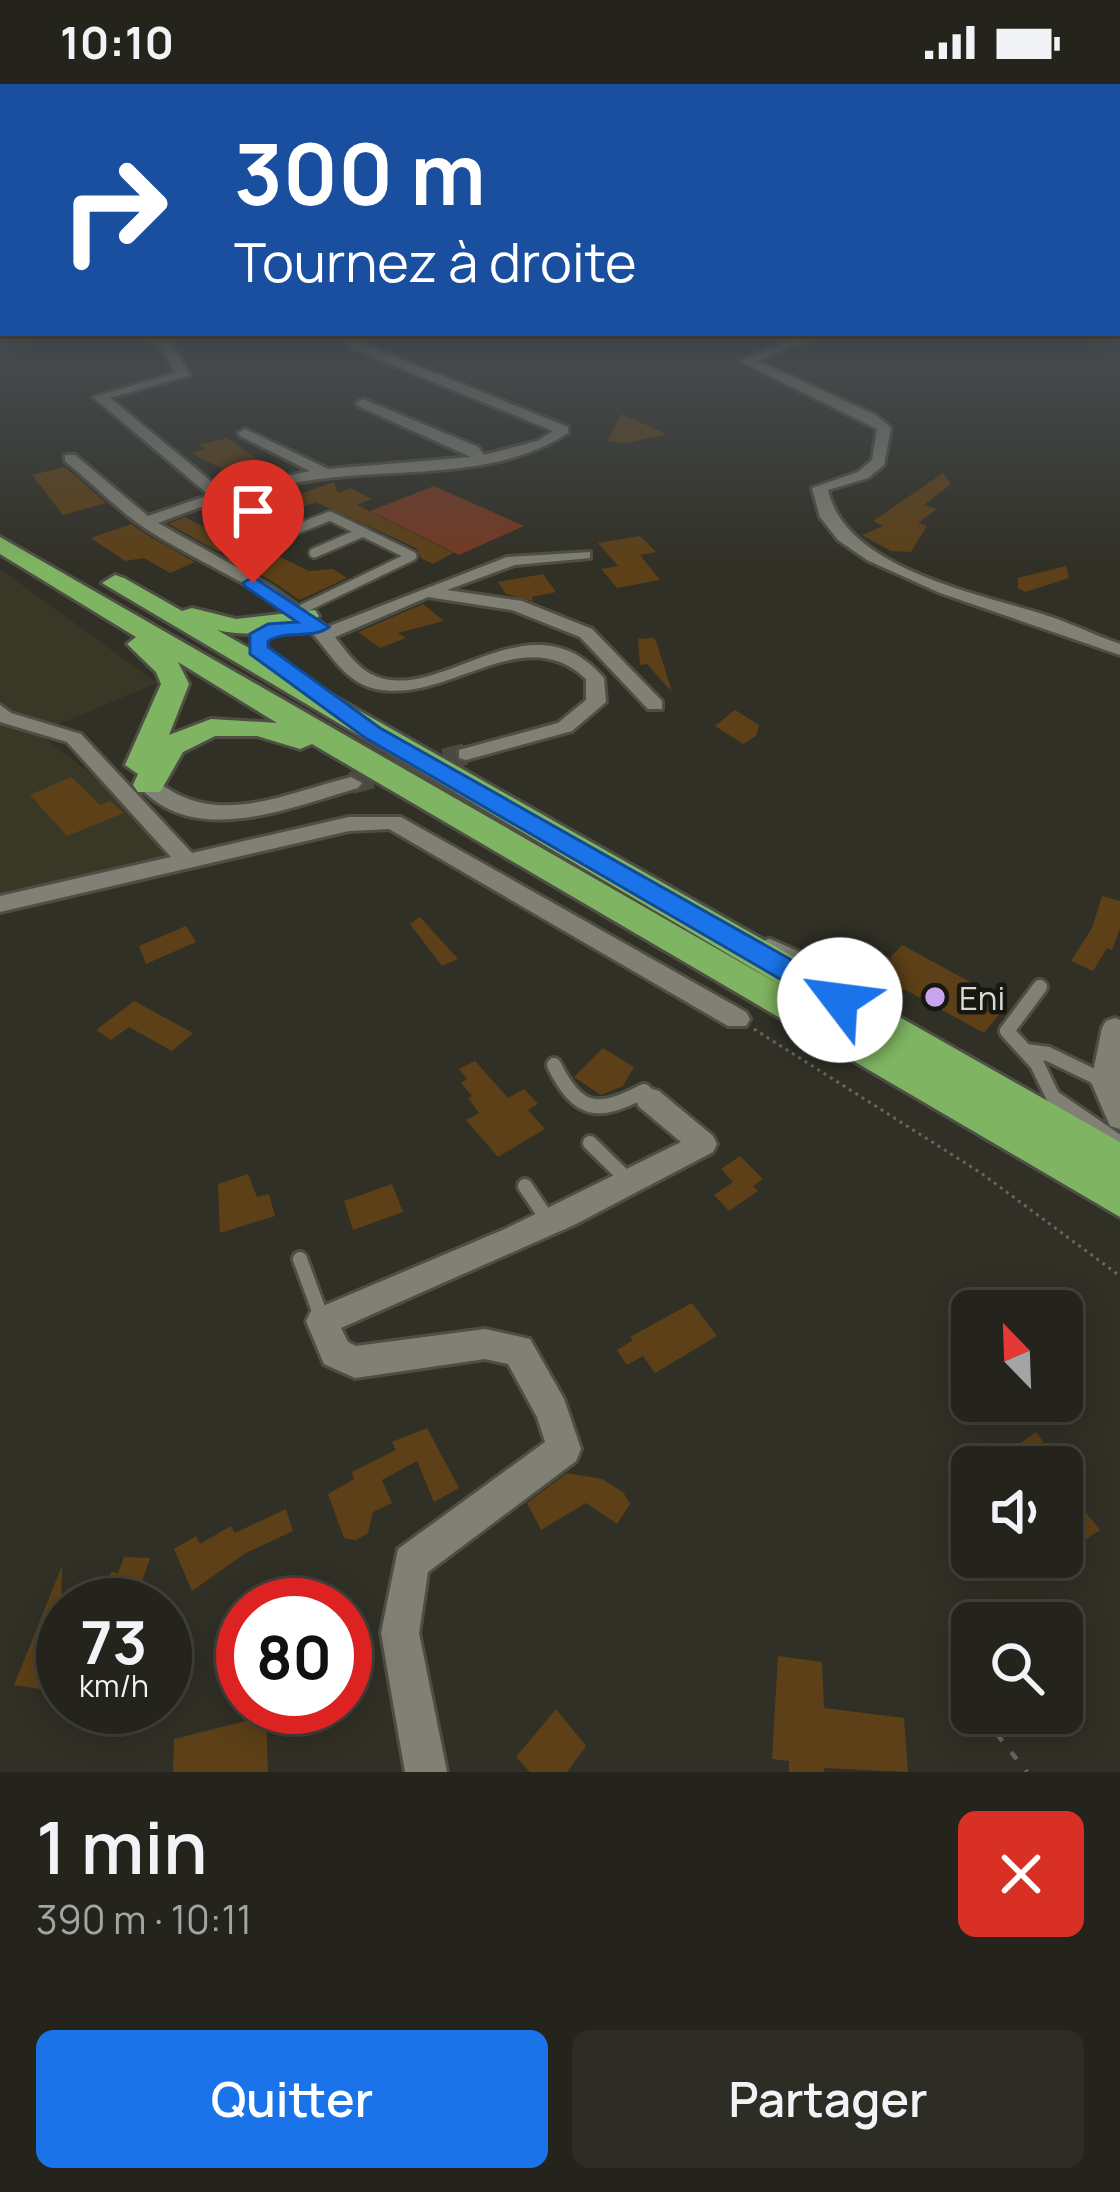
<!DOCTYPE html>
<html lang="fr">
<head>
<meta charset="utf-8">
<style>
	body { margin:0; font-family:Manrope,sans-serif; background:#2d2c25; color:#f1f3f6; height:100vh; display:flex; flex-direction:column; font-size:45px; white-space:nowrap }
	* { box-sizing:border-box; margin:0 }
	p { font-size:39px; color:#a3a4a3 }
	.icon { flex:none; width:66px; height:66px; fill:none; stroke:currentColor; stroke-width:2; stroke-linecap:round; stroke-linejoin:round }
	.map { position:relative; height:1688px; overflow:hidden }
	.panel { display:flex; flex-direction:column; background:#25241c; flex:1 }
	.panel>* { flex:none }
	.top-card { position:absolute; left:0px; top:0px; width:1122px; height:252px; box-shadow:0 6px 30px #0003,0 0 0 3px #42413b; background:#1a4fa0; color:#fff; overflow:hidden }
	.needle { width:78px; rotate:337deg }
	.buttons { position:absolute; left:951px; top:1206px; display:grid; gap:24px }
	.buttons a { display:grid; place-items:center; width:132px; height:132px; border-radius:18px; background:#25241c; box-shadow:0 6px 30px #0003,0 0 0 3px #42413b; font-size:60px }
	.speed { position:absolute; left:36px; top:1494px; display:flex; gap:24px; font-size:60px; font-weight:700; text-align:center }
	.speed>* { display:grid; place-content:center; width:156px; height:156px; border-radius:50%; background:#25241c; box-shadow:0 6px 30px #0003,0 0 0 3px #42413b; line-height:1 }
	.speed small { font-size:30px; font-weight:400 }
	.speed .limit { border:18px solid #d22; background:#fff; color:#111 }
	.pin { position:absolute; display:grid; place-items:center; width:102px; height:102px; color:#fff; margin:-123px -51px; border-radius:50% 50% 50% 0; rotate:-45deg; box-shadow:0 0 12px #0007 }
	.pin .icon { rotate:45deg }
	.me { position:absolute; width:132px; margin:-66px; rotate:300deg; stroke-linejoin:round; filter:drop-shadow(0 0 9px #0008) }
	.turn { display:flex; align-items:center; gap:42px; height:252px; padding:0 36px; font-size:54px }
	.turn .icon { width:156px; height:156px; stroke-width:2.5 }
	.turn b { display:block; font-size:84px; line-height:102px }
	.round { display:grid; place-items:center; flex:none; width:126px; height:126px; border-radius:18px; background:#2d2c25 }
	.summary { display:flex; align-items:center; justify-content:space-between; height:204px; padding:0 36px }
	h1 { font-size:72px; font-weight:600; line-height:90px }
	.button { display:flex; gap:24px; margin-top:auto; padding:24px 36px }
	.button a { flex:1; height:138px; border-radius:18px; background:#1a73e8; color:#fff; font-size:48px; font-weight:600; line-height:138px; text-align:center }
	.button a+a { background:#2d2c25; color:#f1f3f6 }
	.status { display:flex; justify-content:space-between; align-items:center; height:84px; padding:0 60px; background:#25241c; direction:ltr }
	.status svg { height:33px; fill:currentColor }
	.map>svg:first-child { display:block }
</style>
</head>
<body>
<div class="status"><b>10:10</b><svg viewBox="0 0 49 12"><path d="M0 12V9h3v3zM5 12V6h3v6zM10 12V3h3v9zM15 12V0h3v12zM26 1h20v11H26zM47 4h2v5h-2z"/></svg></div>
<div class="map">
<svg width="1120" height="1688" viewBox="0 0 1120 1688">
	<rect width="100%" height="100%" fill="#313026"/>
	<polygon fill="#393827" points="0,485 157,599 38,649 109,704 168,775 0,810"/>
	<polygon fill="#743922" points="434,402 524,442 459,471 370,427"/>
	<g fill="#5d4017">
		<polygon points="622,330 666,350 628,359 607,357"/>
		<polygon points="227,354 269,383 240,394 191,369 205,365 199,361"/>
		<polygon points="65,383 83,398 106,419 63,431 32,391"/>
		<polygon points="943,389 951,400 924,421 937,425 918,439 927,442 911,468 891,467 862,451 883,442 873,437"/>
		<polygon points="334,398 338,409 350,404 372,415 357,421 453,469 433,480 421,474 416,464 316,418 233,450 309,487 333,485 347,494 300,516 224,466 219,468 169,440 185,433 205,444"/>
		<polygon points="131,440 149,452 195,478 170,489 144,474 125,477 91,454"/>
		<polygon points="640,452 656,468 640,471 660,496 617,504 601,485 618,482 598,459"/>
		<polygon points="1066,482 1069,494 1025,508 1018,504 1018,494"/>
		<polygon points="543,490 556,508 532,513 533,517 506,510 498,498"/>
		<polygon points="423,520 444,537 398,549 406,554 380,564 358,548"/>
		<polygon points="654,554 656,557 672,608 647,580 640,581 638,555"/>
		<polygon points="735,626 759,641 756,652 743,660 715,642"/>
		<polygon points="71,693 100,721 110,717 124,729 67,752 30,711"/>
		<polygon points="1102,812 1120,817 1120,844 1112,866 1107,864 1093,887 1071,877 1092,844"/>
		<polygon points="420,833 458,875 442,882 410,840"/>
		<polygon points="186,842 196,858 146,880 139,862"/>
		<polygon points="902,861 983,905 975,915 1001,928 984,949 904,905 897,912 889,909 871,893 890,888 891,873"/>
		<polygon points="134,917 193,949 172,967 129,943 111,956 96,946"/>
		<polygon points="603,964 634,983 623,1002 601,1011 574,993"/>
		<polygon points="475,977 508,1014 524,1005 538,1020 528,1026 545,1045 498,1073 466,1036 479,1029 468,1014 472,1012 461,999 467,995 459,985"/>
		<polygon points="740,1072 763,1095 753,1102 758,1107 729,1127 714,1111 733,1098 721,1085"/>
		<polygon points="248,1090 257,1113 269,1110 275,1132 220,1149 218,1100"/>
		<polygon points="392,1100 403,1128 353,1146 344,1117"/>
		<polygon points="692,1219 717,1252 655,1289 643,1272 627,1281 617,1266 633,1256 630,1253"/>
		<polygon points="427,1344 459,1404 434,1418 417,1377 382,1396 392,1419 373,1428 368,1449 356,1456 344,1454 328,1410 354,1395 352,1388 396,1366 392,1358"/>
		<polygon points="1036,1348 1051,1369 1026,1383 988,1383"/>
		<polygon points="567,1389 602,1395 623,1408 630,1420 617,1440 586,1419 541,1446 527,1419"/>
		<polygon points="1062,1399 1100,1446 1062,1471"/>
		<polygon points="286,1425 293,1447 244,1470 192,1507 174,1465 196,1452 200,1460 231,1442 235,1449"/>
		<polygon points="124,1473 150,1474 134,1521 98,1521 111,1488 118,1489"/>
		<polygon points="62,1482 59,1608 14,1601"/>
		<polygon points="778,1572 822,1578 824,1624 904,1634 908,1688 824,1684 824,1688 789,1688 789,1677 772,1675"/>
		<polygon points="556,1625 586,1662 567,1688 530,1688 516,1673"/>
		<polygon points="266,1632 268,1688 173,1688 174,1655"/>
	</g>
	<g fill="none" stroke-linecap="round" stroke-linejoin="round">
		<polyline stroke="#4a4940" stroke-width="22" stroke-dasharray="22 10" stroke-linecap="butt" points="351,699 466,670"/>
		<g stroke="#4f4e45" stroke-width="14">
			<g id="lane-far2">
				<polyline points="289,448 330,432 412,472 298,527"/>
				<polyline points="314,469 363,448"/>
			</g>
		</g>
		<g stroke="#4f4e45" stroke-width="16">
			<polyline id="lane-far1" points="769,860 818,881 884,880"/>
		</g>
		<g stroke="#4f4e45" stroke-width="20">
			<g id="lane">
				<polyline points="1040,903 1007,947 1037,980 1053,1013 1120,1059"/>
				<polyline points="1026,967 1048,970 1104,997"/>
				<path d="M554,981C578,1030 598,1031 644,1007L648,1013"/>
				<polyline points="590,1059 631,1099"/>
				<polyline points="525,1102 550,1139"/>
				<polyline points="300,1175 322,1235"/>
			</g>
		</g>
		<g stroke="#4f4e45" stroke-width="6">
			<g id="street">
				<path d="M144,249C170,249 178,271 190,291L110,314L223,407L310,387L240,352L238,349L245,345L328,385L471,373L358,322L356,319L363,315L478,363L484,371L537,357L553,347L349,263L353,256L568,343V349C500,393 413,385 336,393C275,399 215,416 158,439L272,503L327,543L507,473L590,468V474L515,481L447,506L522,517L592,545L662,617V625H648L580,553L512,526L428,513L335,553C346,567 358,585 375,592C442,620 531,508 604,594L606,618L572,647L466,676L459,674V666L558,639L586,616V595C523,535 448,620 376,605C339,597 327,560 301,538C256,501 200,479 151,448C119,428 94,400 65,377V371H75L148,432L209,411L93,313L176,289L159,261Z"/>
				<path d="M809,249H826L757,277L876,331L891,344L884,381L868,394L828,406C845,484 976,509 1042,530C1069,538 1094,551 1120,560V571L940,509L867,476L838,456L820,433L812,404L858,388L872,376L877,345L740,277Z"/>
				<polygon points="0,621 11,629 81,650 192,769 349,733 401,733 746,928 750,935 746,942 728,942 389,745 349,747 0,828 0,812 171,773 67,658 0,638"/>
				<path d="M351,693L362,699L358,704C291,723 193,766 138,701L142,696H156C215,746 286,709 351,693Z"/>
				<polygon points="1115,934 1120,936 1120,1045 1110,1042 1091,998 1102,944 1106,937"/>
				<polygon points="649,1004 659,1007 713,1052 717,1060 713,1068 574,1141 341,1244 348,1258 356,1262 485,1245 530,1255 564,1315 581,1365 576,1377 428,1488 419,1549 447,1688 405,1688 381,1549 398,1465 545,1358 537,1333 508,1280 485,1275 355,1294 324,1280 306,1237 311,1227 505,1145 681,1058 639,1023 635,1015 639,1007"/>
			</g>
		</g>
		<g stroke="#4f4e45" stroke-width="6">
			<path id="highway" d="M0,453L789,906L102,499L115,491L124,494L182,527L192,524L236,535L315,526L319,532C299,550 243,553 217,546L1120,1058V1133L312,660L300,665L257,652H215L183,668L160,708H138L133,701L138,690L125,681L161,600L156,588L127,560L136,553L0,470ZM178,578L277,639L211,635L169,651L189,600Z"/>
		</g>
		<polyline stroke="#67665d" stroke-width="3" stroke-dasharray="3 4.5" stroke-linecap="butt" points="754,945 981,1089 1120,1192"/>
		<polyline stroke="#67665d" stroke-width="4.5" stroke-dasharray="9 14" stroke-linecap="butt" points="989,1629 992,1644 1027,1688"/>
		<use href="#lane-far2" stroke="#818074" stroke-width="9"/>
		<use href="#lane-far1" stroke="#818074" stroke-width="10"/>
		<use href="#lane" stroke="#818074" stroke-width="14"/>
		<use href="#street" fill="#818074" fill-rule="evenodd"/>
		<use href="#highway" fill="#7fb562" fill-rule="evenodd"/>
	</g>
	<linearGradient id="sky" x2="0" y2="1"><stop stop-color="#1b1a15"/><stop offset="0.51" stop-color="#484e52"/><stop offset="1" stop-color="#484e52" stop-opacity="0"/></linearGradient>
	<rect width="1120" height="483" fill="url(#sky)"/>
	<path fill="#1a73e8" stroke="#114b97" stroke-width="3" d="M253,493L329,543C312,556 287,545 268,557V563L380,644L850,909L854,916L850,924H830L364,653L250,570V550L268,540L297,538L246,503L243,499Z"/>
	<circle fill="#c9a5ee" stroke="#181813" stroke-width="4.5" cx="935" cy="913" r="12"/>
	<g text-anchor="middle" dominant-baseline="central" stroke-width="9" stroke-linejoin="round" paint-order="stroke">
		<g font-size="33" fill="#dad9d3" stroke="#181813" text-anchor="start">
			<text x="959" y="913">Eni</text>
		</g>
	</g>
</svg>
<div class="buttons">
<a><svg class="needle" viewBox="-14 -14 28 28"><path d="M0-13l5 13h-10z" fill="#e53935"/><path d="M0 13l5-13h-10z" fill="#a3a4a3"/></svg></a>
<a><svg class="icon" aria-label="sound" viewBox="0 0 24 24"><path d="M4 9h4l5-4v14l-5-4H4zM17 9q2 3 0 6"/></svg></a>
<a><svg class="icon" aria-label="search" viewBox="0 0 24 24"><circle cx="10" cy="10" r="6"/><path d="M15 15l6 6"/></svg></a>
</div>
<div class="speed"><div>73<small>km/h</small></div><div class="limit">80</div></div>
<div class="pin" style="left:253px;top:499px;background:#d93025"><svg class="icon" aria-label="arrive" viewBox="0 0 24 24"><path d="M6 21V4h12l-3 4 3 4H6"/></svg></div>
<svg class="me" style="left:840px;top:916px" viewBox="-20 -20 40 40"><circle r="19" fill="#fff"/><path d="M0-13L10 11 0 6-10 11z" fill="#1a73e8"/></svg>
<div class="top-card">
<div class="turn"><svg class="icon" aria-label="right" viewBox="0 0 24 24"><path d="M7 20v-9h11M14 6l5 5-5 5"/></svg><div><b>300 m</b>Tournez à droite</div></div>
</div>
</div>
<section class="panel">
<div class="summary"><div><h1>1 min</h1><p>390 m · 10:11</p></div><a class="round" style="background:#d93025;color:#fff"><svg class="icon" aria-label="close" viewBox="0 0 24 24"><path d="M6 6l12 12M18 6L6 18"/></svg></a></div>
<div class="button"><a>Quitter</a><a>Partager</a></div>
</section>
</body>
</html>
